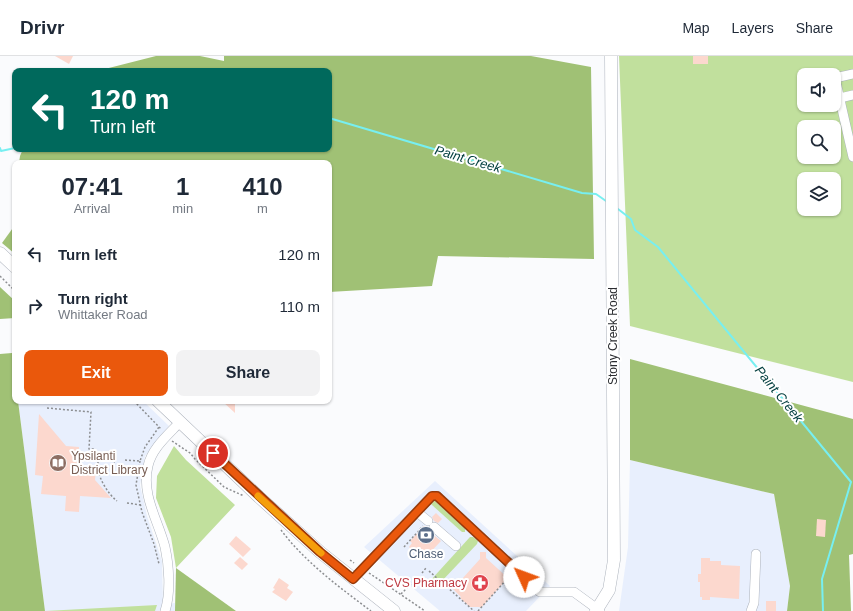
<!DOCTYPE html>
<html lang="en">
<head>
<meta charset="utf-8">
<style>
	body { margin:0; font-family:Helvetica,sans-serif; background:#f2f2f3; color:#1f2937; height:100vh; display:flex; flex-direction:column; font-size:15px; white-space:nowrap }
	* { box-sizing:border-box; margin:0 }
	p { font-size:13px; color:#747a83 }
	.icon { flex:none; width:22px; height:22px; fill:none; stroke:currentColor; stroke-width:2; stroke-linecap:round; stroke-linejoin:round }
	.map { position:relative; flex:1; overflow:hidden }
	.details { position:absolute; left:12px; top:104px; width:320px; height:244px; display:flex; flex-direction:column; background:#fff; border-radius:8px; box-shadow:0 1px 3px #0004 }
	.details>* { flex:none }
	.hud { position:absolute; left:12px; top:12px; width:320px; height:84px; border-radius:8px; box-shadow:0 1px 3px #0004; background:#00695c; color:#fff; overflow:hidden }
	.fabs { position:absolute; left:797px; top:12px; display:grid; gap:8px }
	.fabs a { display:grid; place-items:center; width:44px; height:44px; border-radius:8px; background:#fff; box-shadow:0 1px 3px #0004; font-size:20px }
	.pin { position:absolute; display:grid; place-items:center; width:34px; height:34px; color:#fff; margin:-17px; border:2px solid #fff; border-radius:50%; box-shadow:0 1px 4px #0007 }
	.me { position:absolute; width:44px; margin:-22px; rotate:313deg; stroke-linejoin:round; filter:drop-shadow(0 0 3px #0008) }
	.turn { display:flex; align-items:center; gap:14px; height:84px; padding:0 12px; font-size:18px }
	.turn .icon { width:52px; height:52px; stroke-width:2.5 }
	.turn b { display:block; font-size:28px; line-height:34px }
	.eta { display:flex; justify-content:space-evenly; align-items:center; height:68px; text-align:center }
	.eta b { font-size:24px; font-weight:800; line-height:28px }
	.action { display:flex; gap:8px; margin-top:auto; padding:8px 12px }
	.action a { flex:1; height:46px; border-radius:8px; background:#ea580c; color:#fff; font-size:16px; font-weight:800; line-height:46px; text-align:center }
	.action a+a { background:#f2f2f3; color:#1f2937 }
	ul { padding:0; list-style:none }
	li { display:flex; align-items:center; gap:12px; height:52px; padding:0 12px }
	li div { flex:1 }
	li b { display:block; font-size:15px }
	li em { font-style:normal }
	header { display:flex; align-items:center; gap:24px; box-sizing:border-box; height:56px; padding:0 20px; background:#fff; border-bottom:1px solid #e0e1e3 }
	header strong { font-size:19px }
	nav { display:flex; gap:22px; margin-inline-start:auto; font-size:14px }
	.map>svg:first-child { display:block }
</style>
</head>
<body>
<header>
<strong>Drivr</strong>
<nav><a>Map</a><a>Layers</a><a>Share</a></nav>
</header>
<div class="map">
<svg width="853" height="555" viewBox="0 0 853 555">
	<rect width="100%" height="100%" fill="#fafbfd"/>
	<g fill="#e8effd">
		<polygon points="18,345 143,345 169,370 145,400 140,429 147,460 162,505 163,548 175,547 175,555 45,555"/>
		<polygon points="630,404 774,438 790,530 787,555 619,555 628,491"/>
		<polygon points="435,425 550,530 526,555 440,555 364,491"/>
	</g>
	<g fill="#c1e09d" fill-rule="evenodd">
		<path d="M619,0H853V326L630,270ZM804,19H834V49H804ZM804,71H834V101H804ZM804,123H834V153H804Z"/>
		<polygon points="174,390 186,404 235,449 176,512 171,481 156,442 157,420"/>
		<polygon points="433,445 435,445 465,472 465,476 462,476 432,449 431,448"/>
		<polygon points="470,481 473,481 478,485 477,488 440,527 433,527 430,525"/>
		<polygon points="157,549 155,555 45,555"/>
	</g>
	<g fill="#a0c175">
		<polygon points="156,0 200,0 224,5 224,0 531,0 591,11 594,203 438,200 432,230 329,236 329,107 19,107 20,100 23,93 329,93 329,15 97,15"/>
		<polygon points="15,169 15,198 2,187"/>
		<polygon points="0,231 15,245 15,262 0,263"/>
		<polygon points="12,297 15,323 15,345 18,345 45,555 0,555 0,298"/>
		<polygon points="630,303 853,363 853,498 849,499 851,555 787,555 790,530 774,438 630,404"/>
		<polygon points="176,512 236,555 175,555"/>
	</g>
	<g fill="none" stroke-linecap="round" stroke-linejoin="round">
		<g stroke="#77eff1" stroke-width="2">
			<polyline points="329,62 582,137 596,138 606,145"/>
			<polyline points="0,92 1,95 15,92"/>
			<polyline points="618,153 631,163 635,174 658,191 851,426 822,523 823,555"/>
		</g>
	</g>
	<g fill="#fcd8ce">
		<polygon points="55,0 73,0 69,8"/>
		<rect x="693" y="0" width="15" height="8"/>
		<polygon points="222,345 235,345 235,357"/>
		<polygon points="39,358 66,390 79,391 78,404 84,411 96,413 95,424 111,442 80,440 79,456 65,455 66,440 41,438 43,420 35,419"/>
		<polygon points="436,457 442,463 438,467 434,465 432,461"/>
		<polygon points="817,463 826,464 825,481 816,480"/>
		<polygon points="424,470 428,471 430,476 441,485 426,501 424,499 421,502 409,491 412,487 410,485"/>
		<polygon points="236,480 251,493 243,501 229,488"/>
		<polygon points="480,496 486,496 486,502 508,522 481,552 479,551 470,551 460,542 461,541 453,533 480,503"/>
		<polygon points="240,501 248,508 242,514 234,507"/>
		<polygon points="701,502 710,502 710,505 721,505 721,509 740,510 739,543 710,541 710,544 702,544 702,541 700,541 700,526 698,526 698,518 701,518"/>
		<polygon points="279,522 289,529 287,532 293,536 286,545 272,536 275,533 273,532"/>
		<rect x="766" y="545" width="10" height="10"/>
	</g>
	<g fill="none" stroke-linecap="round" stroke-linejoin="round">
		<g stroke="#acb2bc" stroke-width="10">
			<g id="minor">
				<polyline points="853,18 835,22 853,101"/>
				<polyline points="840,42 853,39"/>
				<polyline points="417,456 428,465"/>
				<polyline points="434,471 456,490"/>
				<polyline points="353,523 429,443 432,440 437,440 540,536 574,536 600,555"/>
				<path d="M165,555C171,537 169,509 165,491C158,464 141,439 148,410C152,392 168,379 180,366"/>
				<polyline points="751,555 754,547 756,498"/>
			</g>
		</g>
		<g stroke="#acb2bc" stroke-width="13">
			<g id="major">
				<polyline points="0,197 15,211"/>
				<polyline points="158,345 259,441 320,496 394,555"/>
				<polyline points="596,555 609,534 614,504 611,0"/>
			</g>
		</g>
		<g stroke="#8c8e91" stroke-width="1.5" stroke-dasharray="2 2" stroke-linecap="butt">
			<polyline points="0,220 15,235"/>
			<polyline points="134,345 161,373"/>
			<polyline points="47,352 91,356 89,393 95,393 94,401 108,402 115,406"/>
			<polyline points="172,385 190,397 195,403 224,431 244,440"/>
			<path d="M98,402C98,405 98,409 98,412C99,423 108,438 117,445"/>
			<polyline points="125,404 140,405 145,391 159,371"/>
			<polyline points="140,405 136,429 142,456 154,488 159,508"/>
			<polyline points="95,418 98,413"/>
			<polyline points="127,447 141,449"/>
			<path d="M281,474C305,506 339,531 371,555"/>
			<polyline points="404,491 423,470"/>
			<polyline points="350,504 354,507"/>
			<polyline points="429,515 474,555"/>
			<polyline points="369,517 425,555"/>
			<polyline points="422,517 426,512"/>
			<polyline points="401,538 416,523"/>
			<polyline points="478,555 507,523 507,516"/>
		</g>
		<use href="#minor" stroke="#fff" stroke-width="9"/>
		<use href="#major" stroke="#fff" stroke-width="12"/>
	</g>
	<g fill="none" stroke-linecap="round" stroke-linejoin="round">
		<g stroke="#983908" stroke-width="10">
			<polyline id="route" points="213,397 320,496 353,523 432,440 437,440 524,521"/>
		</g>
		<use href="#route" stroke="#ea580c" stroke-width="7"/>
		<polyline stroke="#f59e0b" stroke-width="7" points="258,440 321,497"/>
	</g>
	<defs>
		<g id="library-disc" transform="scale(0.9)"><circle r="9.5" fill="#8d6e63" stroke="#fff"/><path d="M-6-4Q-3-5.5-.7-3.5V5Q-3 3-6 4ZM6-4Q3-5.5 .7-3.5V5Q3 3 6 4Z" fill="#fff"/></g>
		<g id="bank-disc" transform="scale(0.9)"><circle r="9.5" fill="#5c6f8a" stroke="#fff"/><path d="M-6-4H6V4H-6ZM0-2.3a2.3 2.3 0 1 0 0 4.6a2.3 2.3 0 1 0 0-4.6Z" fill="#fff"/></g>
		<g id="pharmacy-disc" transform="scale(0.9)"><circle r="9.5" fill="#e0444e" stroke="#fff"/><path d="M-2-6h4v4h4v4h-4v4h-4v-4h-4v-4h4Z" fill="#fff"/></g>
	</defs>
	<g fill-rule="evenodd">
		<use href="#library-disc" x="58" y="407"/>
		<use href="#bank-disc" x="426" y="479"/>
		<use href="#pharmacy-disc" x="480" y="527"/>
	</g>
	<g text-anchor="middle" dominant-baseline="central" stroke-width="4" stroke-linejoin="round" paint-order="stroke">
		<g font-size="12" fill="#292b2f" stroke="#fff">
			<text transform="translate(613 280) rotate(-90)">Stony Creek Road</text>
		</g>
		<g font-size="12" fill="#785e54" stroke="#fff" text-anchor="start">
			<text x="71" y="400">Ypsilanti<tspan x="71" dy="14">District Library</tspan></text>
		</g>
		<g font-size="12" fill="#4e5e75" stroke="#fff">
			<text x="426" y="498">Chase</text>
		</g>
		<g font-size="12" fill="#be3a42" stroke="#fff" text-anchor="end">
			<text x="467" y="527">CVS Pharmacy</text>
		</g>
		<g font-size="13" font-style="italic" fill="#054041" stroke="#fff">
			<text transform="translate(468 103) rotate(16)">Paint Creek</text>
			<text transform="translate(779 338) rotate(51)">Paint Creek</text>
		</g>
	</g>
</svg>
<div class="fabs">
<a><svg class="icon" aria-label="sound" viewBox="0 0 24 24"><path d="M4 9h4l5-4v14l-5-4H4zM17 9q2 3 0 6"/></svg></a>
<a><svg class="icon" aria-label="search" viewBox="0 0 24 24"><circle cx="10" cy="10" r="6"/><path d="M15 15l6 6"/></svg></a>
<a><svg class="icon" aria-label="layers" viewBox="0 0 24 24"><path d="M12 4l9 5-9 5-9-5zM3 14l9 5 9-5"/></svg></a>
</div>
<div class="pin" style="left:213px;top:397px;background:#d93025"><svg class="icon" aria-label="arrive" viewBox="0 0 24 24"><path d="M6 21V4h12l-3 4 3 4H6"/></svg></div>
<svg class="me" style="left:524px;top:521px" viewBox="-20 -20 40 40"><circle r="19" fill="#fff"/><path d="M0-13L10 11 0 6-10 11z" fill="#ea580c"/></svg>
<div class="hud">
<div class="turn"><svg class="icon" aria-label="left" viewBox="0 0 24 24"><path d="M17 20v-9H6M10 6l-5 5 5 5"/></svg><div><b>120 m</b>Turn left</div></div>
</div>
<section class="details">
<div class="eta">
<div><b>07:41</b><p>Arrival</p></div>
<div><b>1</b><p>min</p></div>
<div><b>410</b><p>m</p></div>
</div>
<ul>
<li><svg class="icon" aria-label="left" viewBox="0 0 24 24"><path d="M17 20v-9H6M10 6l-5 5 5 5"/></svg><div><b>Turn left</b></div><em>120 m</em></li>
<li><svg class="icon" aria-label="right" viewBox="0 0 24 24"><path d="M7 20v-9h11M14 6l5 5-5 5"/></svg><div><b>Turn right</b><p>Whittaker Road</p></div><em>110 m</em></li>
</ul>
<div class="action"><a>Exit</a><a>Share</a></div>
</section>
</div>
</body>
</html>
